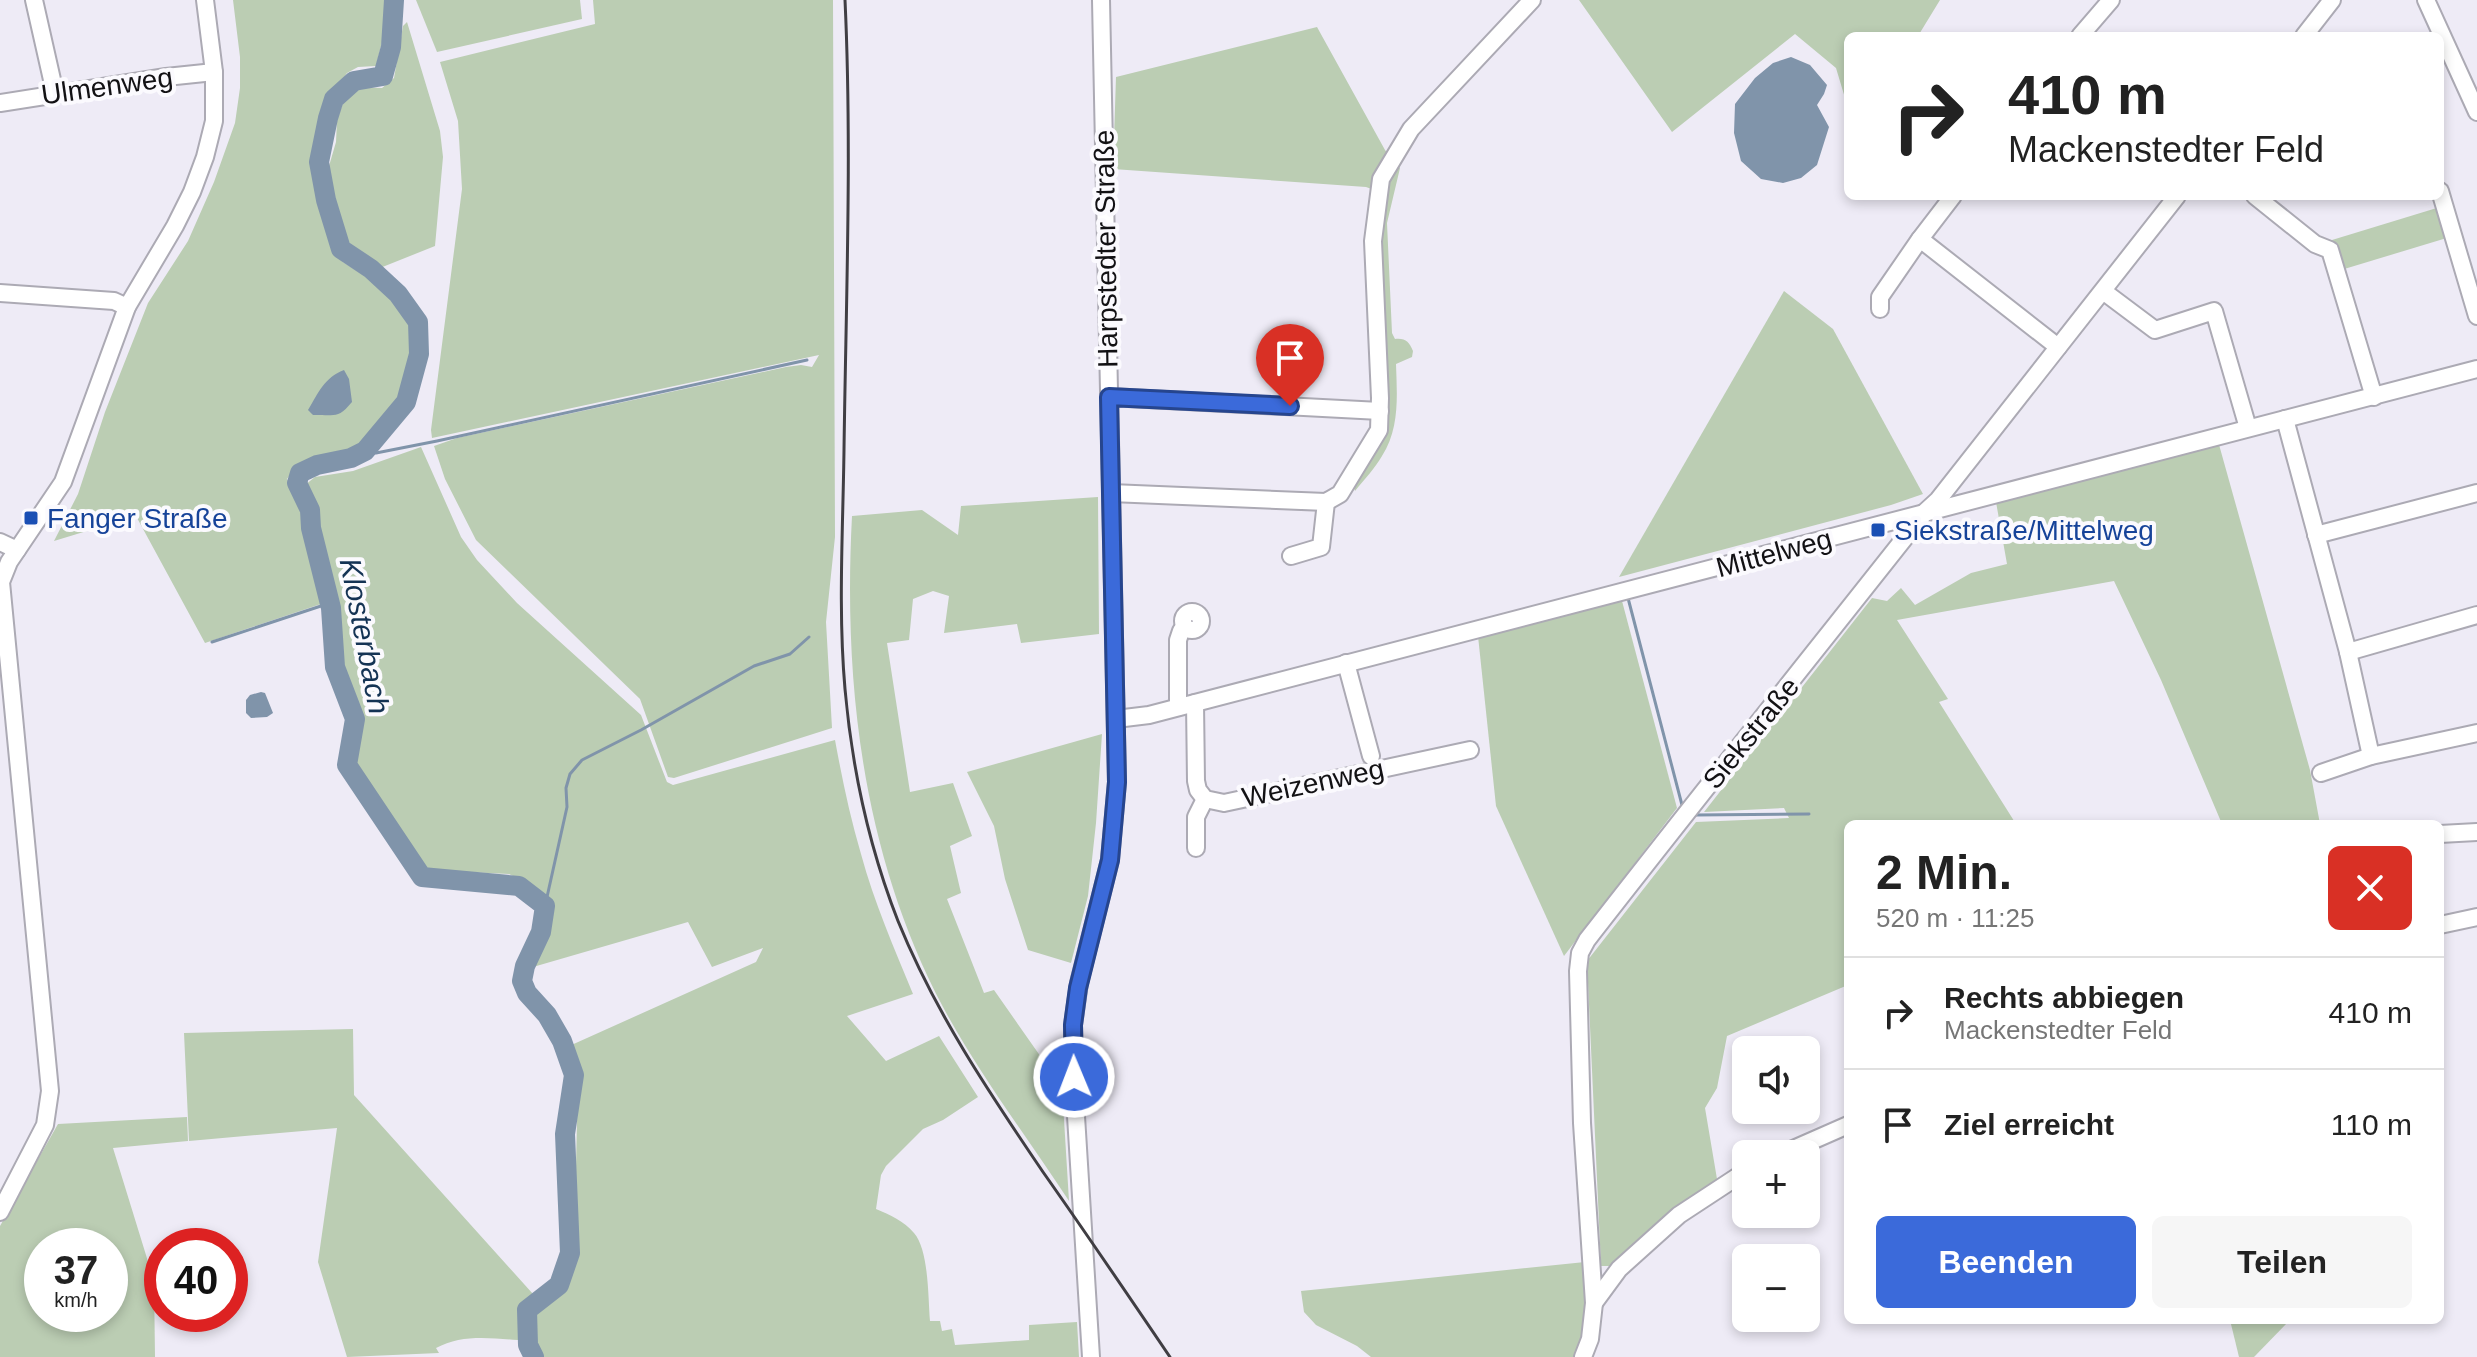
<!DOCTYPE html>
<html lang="de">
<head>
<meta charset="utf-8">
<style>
	body { margin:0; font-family:Arial,sans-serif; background:#f6f6f6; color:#222; height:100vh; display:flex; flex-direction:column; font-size:30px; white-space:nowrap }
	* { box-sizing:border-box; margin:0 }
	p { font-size:26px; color:#767676 }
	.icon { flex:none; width:44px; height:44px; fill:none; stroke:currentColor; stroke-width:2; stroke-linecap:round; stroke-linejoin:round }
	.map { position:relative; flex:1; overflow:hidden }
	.panel { position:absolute; left:1844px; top:820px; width:600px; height:504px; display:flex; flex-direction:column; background:#fff; border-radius:12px; box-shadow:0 4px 12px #0003 }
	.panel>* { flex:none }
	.hud { position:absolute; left:1844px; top:32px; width:600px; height:168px; border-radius:12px; box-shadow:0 4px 12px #0003; background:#fff; color:#222; overflow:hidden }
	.buttons { position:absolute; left:1732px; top:1036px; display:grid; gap:16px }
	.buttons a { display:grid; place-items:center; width:88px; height:88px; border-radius:12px; background:#fff; box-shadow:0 4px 12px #0003; font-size:40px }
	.speed { position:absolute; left:24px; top:1228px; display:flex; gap:16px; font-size:40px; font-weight:700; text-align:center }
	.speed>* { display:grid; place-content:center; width:104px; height:104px; border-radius:50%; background:#fff; box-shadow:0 4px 12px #0003; line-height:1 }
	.speed small { font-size:20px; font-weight:400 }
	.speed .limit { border:12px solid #d22; background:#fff; color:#111 }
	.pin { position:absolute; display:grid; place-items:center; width:68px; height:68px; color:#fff; margin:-82px -34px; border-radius:50% 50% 50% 0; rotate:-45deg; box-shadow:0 0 8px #0007 }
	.pin .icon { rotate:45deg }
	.me { position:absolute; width:88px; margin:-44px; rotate:359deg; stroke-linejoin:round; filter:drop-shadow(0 0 6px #0008) }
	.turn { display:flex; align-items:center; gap:28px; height:168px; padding:0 32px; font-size:36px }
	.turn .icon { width:104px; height:104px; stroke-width:2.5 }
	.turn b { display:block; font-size:56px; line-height:68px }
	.round { display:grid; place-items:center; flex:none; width:84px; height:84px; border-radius:12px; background:#f6f6f6 }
	.overview { display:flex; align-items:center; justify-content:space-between; height:136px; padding:0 32px }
	h1 { font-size:48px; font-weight:700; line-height:60px }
	.cta { display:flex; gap:16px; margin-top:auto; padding:16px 32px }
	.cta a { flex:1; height:92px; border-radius:12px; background:#3b6ada; color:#fff; font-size:32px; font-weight:700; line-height:92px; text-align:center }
	.cta a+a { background:#f6f6f6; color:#222 }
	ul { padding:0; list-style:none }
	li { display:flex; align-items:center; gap:24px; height:112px; padding:0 32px; border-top:2px solid #e0e0e0 }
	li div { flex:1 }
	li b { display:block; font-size:30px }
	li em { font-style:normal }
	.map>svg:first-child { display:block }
</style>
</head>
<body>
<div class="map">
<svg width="2477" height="1357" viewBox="0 0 2477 1357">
	<rect width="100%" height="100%" fill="#eeebf6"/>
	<g fill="#bbcdb3" fill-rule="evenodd">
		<path d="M233,0H388L387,22L376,66L358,67L347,73L326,103L321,114L320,137L314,155L315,169L338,253L343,262L379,285L394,299L416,329L417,338L413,364L401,401L376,432L347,455L306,463L294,470L287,479C304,507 318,571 321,604L205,643L136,516L54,541L78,494L105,412L148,303L188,241L214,182L235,123L240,88V57Z"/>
		<polygon points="416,0 580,0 582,19 437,52"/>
		<polygon points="593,0 833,0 835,537 826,622 832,728 674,778 668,777 640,699 476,540 445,479 434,446 457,438 786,367 801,365 812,367 819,355 432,438 431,430 462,189 458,121 440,62 595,24"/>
		<polygon points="1579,0 1940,0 1918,36 1848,36 1848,108 1836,68 1795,34 1672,132"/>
		<polygon points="407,22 440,131 443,157 435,246 380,268 348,242 334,203 329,166 336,142 337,120 344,100 357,87 382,88 394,78 403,26"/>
		<path d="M1317,27L1385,150L1400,168L1387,223L1392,333L1395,339C1406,338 1409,342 1413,351L1412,357L1396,364C1397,395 1400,428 1382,456C1375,468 1364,480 1355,491L1352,481L1381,432L1380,192L1366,187L1113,169L1116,77Z"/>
		<polygon points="2440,207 2450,237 2341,270 2332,240"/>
		<polygon points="1784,291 1833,329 1923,494 1891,505 1619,577"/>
		<polygon points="2218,441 2310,770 2320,824 2222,824 2161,680 2114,581 1897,620 1948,699 1939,702 2016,824 1848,824 1848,985 1727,1036 1717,1088 1705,1108 1717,1179 1613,1266 1601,1266 1587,961 1696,822 1789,818 1784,808 1704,812 1872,598 1887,601 1901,588 1915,605 1971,573 2007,564 1996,502"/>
		<path d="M421,447L461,537L477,560L517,603L641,715L667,782L673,785L835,740C842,778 850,817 861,854C874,902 894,948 913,994L847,1016L886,1061L939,1036L978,1097L943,1120L923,1129L886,1166L881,1175L876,1209C890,1215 904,1221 914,1233C929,1250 928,1298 930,1321H940L942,1331L952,1329L955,1345L1029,1340V1325L1077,1322L1079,1357H542L533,1347L530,1313L563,1287L574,1256L578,1076L567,1047L756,962L763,948L712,967L688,922L533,967L547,935L548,897L535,887L509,874L425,870L351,764L359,719L341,663L337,610L305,485L315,477L353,471Z"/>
		<path d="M1098,497L1099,634L1021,643L1017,624L944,633L949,596L933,591L913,599L909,640L887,643L910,792L953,783L972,836L950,846L961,893L947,899L984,993L994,990L1062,1087L1069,1201C1027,1137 979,1074 943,1007C863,856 843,685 852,516L922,510L958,535L961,506Z"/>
		<polygon points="1622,601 1677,808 1564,956 1496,806 1478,636"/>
		<polygon points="1102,734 1096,823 1088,896 1071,963 1028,950 1005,879 994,826 967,772"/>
		<path d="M353,1029L354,1095L533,1294C516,1309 519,1319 518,1340C490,1338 461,1334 436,1348L439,1353L347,1357L318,1262L337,1128L189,1141L184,1033Z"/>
		<path d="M187,1117L188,1141L113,1148L154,1281L155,1357H0V1226L58,1124ZM42,1246H110V1314H42Z"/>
		<path d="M1585,1262C1587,1293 1595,1331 1574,1357H1371L1357,1346L1316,1325L1304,1312L1301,1291Z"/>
		<polygon points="2230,1320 2290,1320 2254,1357 2239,1357"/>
	</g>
	<g fill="#8094aa">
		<polygon points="1791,57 1810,65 1827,85 1824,94 1817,105 1829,127 1817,165 1801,178 1783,183 1761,179 1741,161 1734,133 1735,104 1755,78 1773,63"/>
		<path d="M344,370L349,379L352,402C337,420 335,414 313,415L308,410C319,392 324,378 344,370Z"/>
		<polygon points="261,692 265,693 273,713 267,717 251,718 246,713 246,700 250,695"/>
	</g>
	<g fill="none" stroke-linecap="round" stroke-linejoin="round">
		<g stroke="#8094aa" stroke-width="3">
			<polyline points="365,451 376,453 437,441 807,360"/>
			<polyline points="1628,598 1682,805"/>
			<polyline points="212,642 330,603"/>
			<polyline points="1695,815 1809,814"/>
			<polyline points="545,906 567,807 566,788 570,774 582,760 641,730 754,666 790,654 809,637"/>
		</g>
		<polyline stroke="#8094aa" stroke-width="20" points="394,0 391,47 383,76 354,81 334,99 328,118 319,162 326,200 341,249 371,269 398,294 418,322 419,354 406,402 365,451 351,458 317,465 300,473 297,483 310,510 311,528 331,608 335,667 355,719 347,765 422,877 519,886 545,906 541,932 525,966 522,981 527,993 547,1015 562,1041 574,1075 565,1134 570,1253 559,1285 527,1310 528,1345 534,1357"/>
		<g stroke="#acaab4" stroke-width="20">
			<g id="minor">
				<polyline points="34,0 55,93"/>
				<polyline points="2426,0 2477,112"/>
				<polyline points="2080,36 2111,0"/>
				<polyline points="2304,36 2332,0"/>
				<polyline points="0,103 166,77 214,72"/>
				<polyline points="2440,191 2477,316"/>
				<polyline points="1953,196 1920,239 2058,347"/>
				<polyline points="2255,196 2315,244 2330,250 2374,397"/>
				<polyline points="2103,291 2155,330 2214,311 2248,428"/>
				<polyline points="0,293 114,301 127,307"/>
				<polyline points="1880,309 1880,297 1920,239"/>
				<polyline points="1109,397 1380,411"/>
				<polyline points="2285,419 2348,652 2371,756"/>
				<polyline points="1111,493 1326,502 1340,494 1379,430 1380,398 1373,241 1381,179 1411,129 1532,0"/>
				<polyline points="2316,535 2477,493"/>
				<polyline points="0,542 17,550"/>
				<polyline points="1291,556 1321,547 1326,502"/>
				<circle cx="1192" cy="621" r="9"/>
				<polyline points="2348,652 2477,615"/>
				<polyline points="1346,663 1371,756"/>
				<polyline points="1195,703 1196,781 1198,790 1205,799 1224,803 1470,750"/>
				<polyline points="1178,707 1178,640 1181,631 1185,627"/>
				<polyline points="1116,719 1149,715 1195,703 2477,369"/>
				<polyline points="2321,773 2371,756 2477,733"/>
				<polyline points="2440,834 2477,832"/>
				<polyline points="1196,848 1196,817 1205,799"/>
				<polyline points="2440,925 2477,917"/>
				<polyline points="1782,1154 1848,1125"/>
				<polyline points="0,1212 45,1125 50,1091 1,582 9,562 63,482 127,307 175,226 192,192 205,157 214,121 214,72 205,0"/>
				<polyline points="1594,1303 1619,1269 1679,1215 1746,1171"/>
				<polyline points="1091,1357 1075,1100 1073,1025 1079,983 1110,860 1117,782 1101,0"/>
				<path d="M1583,1357L1590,1339L1594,1303L1582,1123L1578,971L1580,953L1587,940C1699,796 1813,654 1926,511L1938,500L2177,196"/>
			</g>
		</g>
		<use href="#minor" stroke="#fff" stroke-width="16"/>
		<path stroke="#403e43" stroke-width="3" d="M845,0C852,150 846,300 844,450C843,529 838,610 845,689C852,768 869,847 898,921C935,1012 988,1091 1043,1172C1086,1233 1128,1295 1170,1357"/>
	</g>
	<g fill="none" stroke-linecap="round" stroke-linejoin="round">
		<g stroke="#26458e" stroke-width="20">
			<polyline id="route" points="1074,1077 1073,1025 1078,988 1110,860 1117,782 1109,397 1290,406"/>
		</g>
		<use href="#route" stroke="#3b6ada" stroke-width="14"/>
	</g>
	<g fill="#1a4fb4" stroke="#fbfafe" stroke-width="3">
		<rect x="23" y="510" width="16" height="16" rx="4"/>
		<rect x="1870" y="522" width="16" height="16" rx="4"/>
	</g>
	<g text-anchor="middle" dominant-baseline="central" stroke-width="8" stroke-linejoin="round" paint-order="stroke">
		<g font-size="28" fill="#121114" stroke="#fbfafe">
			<text transform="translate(107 86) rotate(-8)">Ulmenweg</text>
			<text transform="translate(1106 249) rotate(-91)">Harpstedter Straße</text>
			<text transform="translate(1774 553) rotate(-15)">Mittelweg</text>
			<text transform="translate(1751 733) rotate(-51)">Siekstraße</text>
			<text transform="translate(1313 783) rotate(-12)">Weizenweg</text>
		</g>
		<g font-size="28" fill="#164399" stroke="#fbfafe" text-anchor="start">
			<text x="47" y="518">Fanger Straße</text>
			<text x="1894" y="530">Siekstraße/Mittelweg</text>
		</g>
		<g font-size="30" font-style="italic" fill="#143354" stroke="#fbfafe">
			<text transform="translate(365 636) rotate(79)">Klosterbach</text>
		</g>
	</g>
</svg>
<div class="buttons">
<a><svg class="icon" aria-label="sound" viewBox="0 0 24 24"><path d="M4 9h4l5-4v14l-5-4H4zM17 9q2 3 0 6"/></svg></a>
<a>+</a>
<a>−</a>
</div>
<div class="speed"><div>37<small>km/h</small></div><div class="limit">40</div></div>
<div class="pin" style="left:1290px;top:406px;background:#d93025"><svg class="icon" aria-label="arrive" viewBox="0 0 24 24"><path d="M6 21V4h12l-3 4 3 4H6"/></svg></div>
<svg class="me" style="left:1074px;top:1077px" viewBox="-20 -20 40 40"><circle r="17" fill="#3b6ada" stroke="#fff" stroke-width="3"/><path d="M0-11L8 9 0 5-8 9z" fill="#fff"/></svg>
<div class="hud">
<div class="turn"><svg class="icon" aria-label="right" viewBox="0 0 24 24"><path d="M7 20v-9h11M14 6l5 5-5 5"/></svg><div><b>410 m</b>Mackenstedter Feld</div></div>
</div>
<section class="panel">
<div class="overview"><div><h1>2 Min.</h1><p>520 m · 11:25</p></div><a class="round" style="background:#d93025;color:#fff"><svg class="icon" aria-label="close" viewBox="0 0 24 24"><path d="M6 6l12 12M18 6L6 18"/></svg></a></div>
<ul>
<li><svg class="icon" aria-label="right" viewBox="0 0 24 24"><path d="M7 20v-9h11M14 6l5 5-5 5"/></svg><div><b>Rechts abbiegen</b><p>Mackenstedter Feld</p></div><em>410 m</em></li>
<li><svg class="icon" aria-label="arrive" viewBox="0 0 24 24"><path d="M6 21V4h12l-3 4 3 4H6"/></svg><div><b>Ziel erreicht</b></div><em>110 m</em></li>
</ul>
<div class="cta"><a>Beenden</a><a>Teilen</a></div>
</section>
</div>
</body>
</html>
